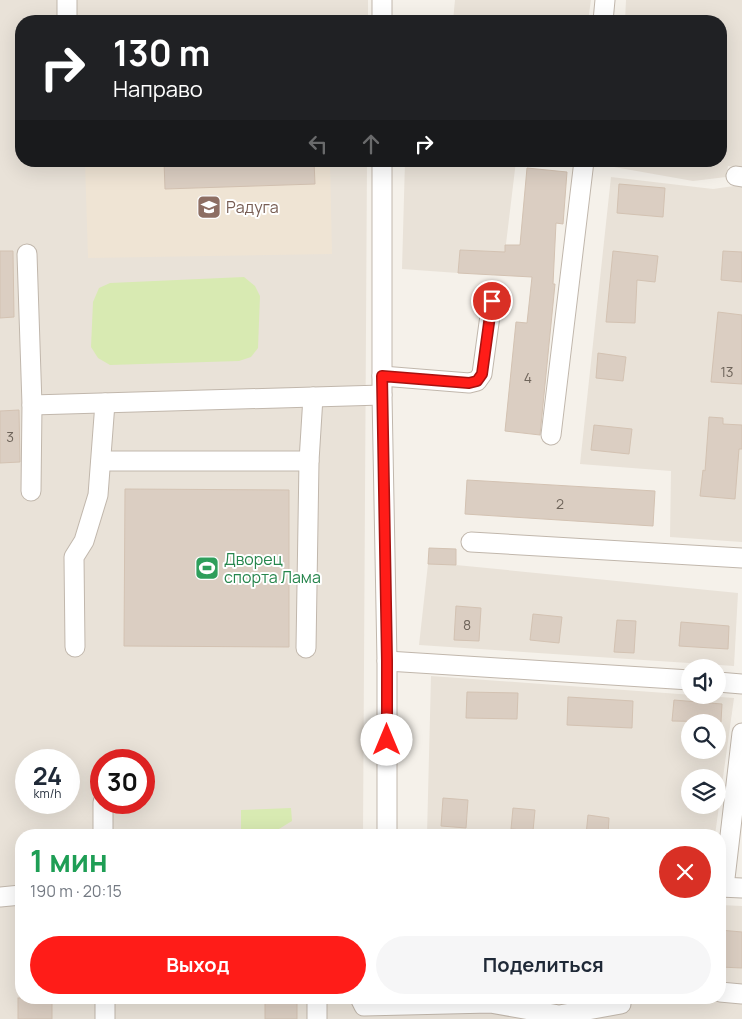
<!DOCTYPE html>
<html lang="ru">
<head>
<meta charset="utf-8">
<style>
	body { margin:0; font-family:Manrope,sans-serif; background:#f6f6f7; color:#1f2937; height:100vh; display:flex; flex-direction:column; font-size:19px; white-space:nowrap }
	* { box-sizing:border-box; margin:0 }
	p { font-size:16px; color:#747a83 }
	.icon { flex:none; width:28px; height:28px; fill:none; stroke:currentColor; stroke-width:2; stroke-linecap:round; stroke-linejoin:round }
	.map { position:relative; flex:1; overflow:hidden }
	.drawer { position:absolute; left:15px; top:829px; width:711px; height:175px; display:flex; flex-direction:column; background:#fff; border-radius:20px; box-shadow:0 5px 20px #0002 }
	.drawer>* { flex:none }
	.banner { position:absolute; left:15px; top:15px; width:712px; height:152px; border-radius:20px; box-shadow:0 5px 20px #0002; background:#202124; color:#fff; overflow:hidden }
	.buttons { position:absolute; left:681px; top:659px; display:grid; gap:10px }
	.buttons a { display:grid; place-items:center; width:45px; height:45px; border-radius:50%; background:#fff; box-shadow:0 5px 20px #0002; font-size:25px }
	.speed { position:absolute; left:15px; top:749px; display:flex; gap:10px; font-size:25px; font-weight:700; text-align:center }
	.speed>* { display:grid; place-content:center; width:65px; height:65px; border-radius:50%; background:#fff; box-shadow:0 5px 20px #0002; line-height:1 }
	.speed small { font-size:12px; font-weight:400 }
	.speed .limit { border:8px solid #d22; background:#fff; color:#111 }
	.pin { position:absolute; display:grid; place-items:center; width:42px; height:42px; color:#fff; margin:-21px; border:2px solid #fff; border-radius:50%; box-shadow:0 1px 5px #0007 }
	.me { position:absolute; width:55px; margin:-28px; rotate:0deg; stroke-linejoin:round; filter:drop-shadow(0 0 4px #0008) }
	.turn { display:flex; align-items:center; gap:18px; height:105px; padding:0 15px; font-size:22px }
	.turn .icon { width:65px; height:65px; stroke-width:2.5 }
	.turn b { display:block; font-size:35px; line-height:42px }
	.lanes { display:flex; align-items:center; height:48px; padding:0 15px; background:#0003; justify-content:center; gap:25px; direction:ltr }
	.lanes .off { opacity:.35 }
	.round { display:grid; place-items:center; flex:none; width:52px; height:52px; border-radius:26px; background:#f6f6f7 }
	.head { display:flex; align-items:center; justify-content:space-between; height:85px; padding:0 15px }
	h1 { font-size:30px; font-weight:700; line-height:38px; color:#1e9e55 }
	.button { display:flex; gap:10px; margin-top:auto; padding:10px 15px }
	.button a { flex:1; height:58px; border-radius:30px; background:#ff1c18; color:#fff; font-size:20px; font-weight:700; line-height:58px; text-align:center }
	.button a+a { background:#f6f6f7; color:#1f2937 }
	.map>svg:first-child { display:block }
</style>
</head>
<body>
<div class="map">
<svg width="742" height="1019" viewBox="0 0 742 1019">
	<rect width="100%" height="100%" fill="#f5f1ea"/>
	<g fill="#e9e2d8" fill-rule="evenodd">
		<path d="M0,0H368V21H21V161H367L363,835H21V998H720V905L742,906V1019H0ZM26,760H69V802H26ZM101,760H144V802H101Z"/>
		<polygon points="455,0 591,0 588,21 453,21"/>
		<polygon points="626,0 742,0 742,168 728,166 726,177 693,181 614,167 614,161 721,161 721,21 625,21"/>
		<polygon points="405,161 516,161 505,252 460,250 458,273 402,269"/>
		<polygon points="611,177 713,189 734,186 742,186 742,542 670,537 671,471 580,464"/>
		<polygon points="428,564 456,565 738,593 734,666 419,645"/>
		<path d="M431,676L734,698L715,835H427ZM690,722H718V750H690ZM690,778H718V805H690Z"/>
	</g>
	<polygon fill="#efe4d4" points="85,161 330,161 332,254 88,258"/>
	<g fill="#d8eab2">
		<polygon points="244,277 255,286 260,296 258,348 251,357 239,361 110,365 98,358 91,347 93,302 99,288 110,283"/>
		<polygon points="291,808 292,821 269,835 241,835 241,810"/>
	</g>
	<g fill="#dbcec2" stroke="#d3c2b2">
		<polygon points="164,161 314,161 315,184 165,189"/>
		<polygon points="527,168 567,172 563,224 556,223 553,284 555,284 540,435 505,431 516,322 527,323 532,277 458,273 460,250 505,252 505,245 520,245"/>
		<polygon points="619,184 665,188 663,217 617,213"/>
		<polygon points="0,251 13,251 14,317 0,318"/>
		<polygon points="613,251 658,256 655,282 637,280 635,323 606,322"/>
		<polygon points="723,251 742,252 742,282 721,280"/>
		<polygon points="718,312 742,315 742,384 711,382"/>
		<polygon points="598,353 626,357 623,381 596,378"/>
		<polygon points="19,410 20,462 0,463 0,411"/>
		<polygon points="709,417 723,418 723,424 742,425 742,449 739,449 735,499 700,496 703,470 705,471"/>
		<polygon points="594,425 632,429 629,454 591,450"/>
		<polygon points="467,480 655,491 653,526 465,514"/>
		<polygon points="125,489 289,490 289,647 124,646"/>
		<polygon points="429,548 456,549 456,565 428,564"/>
		<polygon points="456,606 481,608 479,641 454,640"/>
		<polygon points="533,614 562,617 559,643 530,640"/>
		<polygon points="617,620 636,621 634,653 614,652"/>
		<polygon points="681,622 729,626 728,649 679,646"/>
		<polygon points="467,692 518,693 517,719 466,718"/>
		<polygon points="568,697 633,701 632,728 567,725"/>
		<polygon points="674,700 722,704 721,722 672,721"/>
		<polygon points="443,798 468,800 466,828 441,826"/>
		<polygon points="513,808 535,810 533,831 511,829"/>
		<polygon points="588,815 609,818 608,835 586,835"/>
		<polygon points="720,930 742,932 742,968 720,967"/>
		<rect x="18" y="998" width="34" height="21"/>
		<rect x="265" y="998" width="32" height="21"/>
	</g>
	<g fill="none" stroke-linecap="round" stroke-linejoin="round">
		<g stroke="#c1b7ac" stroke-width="21">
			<g id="minor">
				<polyline points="382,0 382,21"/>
				<polyline points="67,21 67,0"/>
				<polyline points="603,21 605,0"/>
				<polyline points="382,161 382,395 387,661 387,835"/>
				<polyline points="736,176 742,177"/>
				<polyline points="27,254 32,405 31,491"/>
				<polyline points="382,376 469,383 477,381 482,374 492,301"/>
				<polyline points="32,405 382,395"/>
				<polyline points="551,435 584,161"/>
				<polyline points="101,461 309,461 313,397"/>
				<polyline points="471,542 742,558"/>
				<polyline points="75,647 74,557 84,541 98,495 105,403"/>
				<polyline points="306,648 309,461"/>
				<polyline points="387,661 690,680"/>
				<polyline points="718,682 742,684"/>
				<polyline points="103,802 103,835"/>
				<polyline points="720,887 742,888"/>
				<polyline points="724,887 742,733"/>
				<polyline points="0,897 21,895"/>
				<polyline points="720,992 742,994"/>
				<polyline points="105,998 105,1019"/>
				<polyline points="317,998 317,1019"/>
				<polyline points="360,998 364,1006 490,1003 559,1015 621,1004"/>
			</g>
		</g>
		<use href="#minor" stroke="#fff" stroke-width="19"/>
	</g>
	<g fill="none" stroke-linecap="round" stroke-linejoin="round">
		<g stroke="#a61210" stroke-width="12">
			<polyline id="route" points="387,740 387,661 382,376 469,383 477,381 482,374 492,301"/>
		</g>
		<use href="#route" stroke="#ff1c18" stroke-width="9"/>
	</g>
	<defs>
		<g id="school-square" transform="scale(1.25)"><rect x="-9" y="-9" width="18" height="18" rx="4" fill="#8d6e63" stroke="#fff"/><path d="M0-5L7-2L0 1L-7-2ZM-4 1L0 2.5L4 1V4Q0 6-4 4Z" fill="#fff"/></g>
		<g id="stadium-square" transform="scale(1.25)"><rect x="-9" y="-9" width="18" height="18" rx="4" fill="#2e9e5b" stroke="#fff"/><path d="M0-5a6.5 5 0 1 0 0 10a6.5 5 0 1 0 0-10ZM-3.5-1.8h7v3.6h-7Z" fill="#fff"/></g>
	</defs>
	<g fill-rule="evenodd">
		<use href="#school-square" x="209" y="207"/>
		<use href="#stadium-square" x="207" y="568"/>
	</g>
	<g text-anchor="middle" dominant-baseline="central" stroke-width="4" stroke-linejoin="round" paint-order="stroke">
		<g font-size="14" fill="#6e645a">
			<text x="727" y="371">13</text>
			<text x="528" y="377">4</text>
			<text x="10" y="436">3</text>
			<text x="560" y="503">2</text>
			<text x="467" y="624">8</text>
		</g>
		<g font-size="16" fill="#785e54" stroke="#fff" text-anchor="start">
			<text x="226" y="207">Радуга</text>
		</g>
		<g font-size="16" fill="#27864d" stroke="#fff" text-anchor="start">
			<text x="224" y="559">Дворец<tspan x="224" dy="18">спорта Лама</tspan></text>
		</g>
	</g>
</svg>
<div class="buttons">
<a><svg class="icon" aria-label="sound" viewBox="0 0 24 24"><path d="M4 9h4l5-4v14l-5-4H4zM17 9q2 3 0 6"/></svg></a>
<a><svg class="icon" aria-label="search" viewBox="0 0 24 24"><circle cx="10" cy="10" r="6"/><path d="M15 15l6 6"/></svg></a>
<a><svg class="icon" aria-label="layers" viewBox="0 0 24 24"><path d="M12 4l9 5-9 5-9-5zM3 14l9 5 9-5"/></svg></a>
</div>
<div class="speed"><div>24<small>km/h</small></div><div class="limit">30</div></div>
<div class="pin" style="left:492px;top:301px;background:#d93025"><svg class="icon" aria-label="arrive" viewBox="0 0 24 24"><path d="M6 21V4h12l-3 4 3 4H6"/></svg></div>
<svg class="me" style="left:387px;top:740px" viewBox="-20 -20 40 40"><circle r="19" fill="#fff"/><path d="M0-13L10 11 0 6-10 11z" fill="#ff1c18"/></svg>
<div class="banner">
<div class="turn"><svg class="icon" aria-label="right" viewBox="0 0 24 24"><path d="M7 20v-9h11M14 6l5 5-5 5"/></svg><div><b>130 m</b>Направо</div></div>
<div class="lanes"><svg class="icon off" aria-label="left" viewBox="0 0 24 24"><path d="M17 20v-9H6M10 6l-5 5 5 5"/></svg><svg class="icon off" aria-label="ahead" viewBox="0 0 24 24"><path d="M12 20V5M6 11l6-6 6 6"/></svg><svg class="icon" aria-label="right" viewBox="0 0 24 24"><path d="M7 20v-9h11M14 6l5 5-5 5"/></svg></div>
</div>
<section class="drawer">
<div class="head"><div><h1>1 мин</h1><p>190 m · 20:15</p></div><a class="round" style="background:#d93025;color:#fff"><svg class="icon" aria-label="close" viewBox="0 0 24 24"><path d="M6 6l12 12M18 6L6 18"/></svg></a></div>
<div class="button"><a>Выход</a><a>Поделиться</a></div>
</section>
</div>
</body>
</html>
